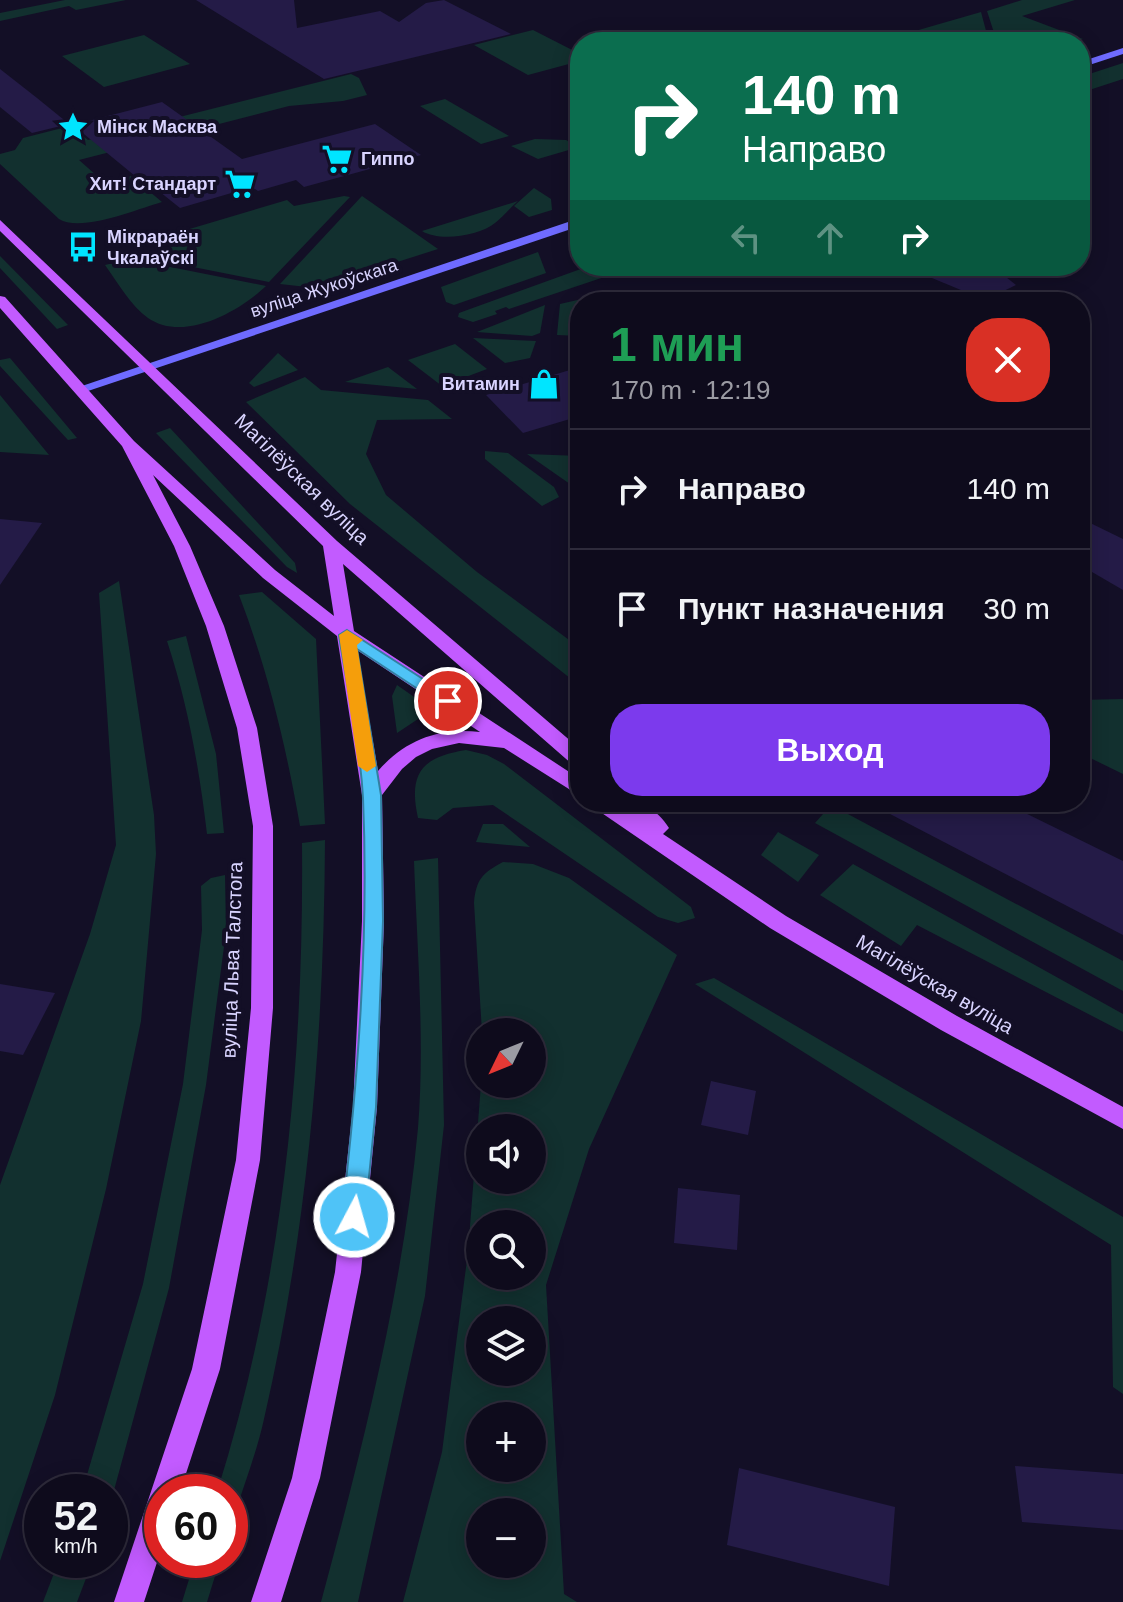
<!DOCTYPE html>
<html lang="ru">
<head>
<meta charset="utf-8">
<style>
	body { margin:0; font-family:Arial,sans-serif; background:#171425; color:#f1f3f6; height:100vh; display:flex; flex-direction:column; font-size:30px; white-space:nowrap }
	* { box-sizing:border-box; margin:0 }
	p { font-size:26px; color:#9b9ba3 }
	.icon { flex:none; width:44px; height:44px; fill:none; stroke:currentColor; stroke-width:2; stroke-linecap:round; stroke-linejoin:round }
	.map { position:relative; flex:1; overflow:hidden }
	.sheet { position:absolute; left:570px; top:292px; width:520px; height:520px; display:flex; flex-direction:column; background:#0e0b1c; border-radius:32px; box-shadow:0 4px 20px #0003,0 0 0 2px #2e2b3b }
	.sheet>* { flex:none }
	.guide { position:absolute; left:570px; top:32px; width:520px; height:244px; border-radius:32px; box-shadow:0 4px 20px #0003,0 0 0 2px #2e2b3b; background:#0b6e4f; color:#fff; overflow:hidden }
	.needle { width:52px; rotate:227deg }
	.controls { position:absolute; left:466px; top:1018px; display:grid; gap:16px }
	.controls a { display:grid; place-items:center; width:80px; height:80px; border-radius:50%; background:#0e0b1c; box-shadow:0 4px 20px #0003,0 0 0 2px #2e2b3b; font-size:40px }
	.speed { position:absolute; left:24px; top:1474px; display:flex; gap:16px; font-size:40px; font-weight:700; text-align:center }
	.speed>* { display:grid; place-content:center; width:104px; height:104px; border-radius:50%; background:#0e0b1c; box-shadow:0 4px 20px #0003,0 0 0 2px #2e2b3b; line-height:1 }
	.speed small { font-size:20px; font-weight:400 }
	.speed .limit { border:12px solid #d22; background:#fff; color:#111 }
	.pin { position:absolute; display:grid; place-items:center; width:68px; height:68px; color:#fff; margin:-34px; border:4px solid #fff; border-radius:50%; box-shadow:0 2px 8px #0007 }
	.me { position:absolute; width:88px; margin:-44px; rotate:6deg; stroke-linejoin:round; filter:drop-shadow(0 0 6px #0008) }
	.turn { display:flex; align-items:center; gap:28px; height:168px; padding:0 40px; font-size:36px }
	.turn .icon { width:104px; height:104px; stroke-width:2.5 }
	.turn b { display:block; font-size:56px; line-height:68px }
	.lanes { display:flex; align-items:center; height:76px; padding:0 40px; background:#0003; justify-content:center; gap:40px; direction:ltr }
	.lanes .off { opacity:.35 }
	.round { display:grid; place-items:center; flex:none; width:84px; height:84px; border-radius:32px; background:#171425 }
	.summary { display:flex; align-items:center; justify-content:space-between; height:136px; padding:0 40px }
	h1 { font-size:48px; font-weight:700; line-height:60px; color:#1e9e55 }
	.cta { display:flex; gap:16px; margin-top:auto; padding:16px 40px }
	.cta a { flex:1; height:92px; border-radius:32px; background:#7c3aed; color:#fff; font-size:32px; font-weight:700; line-height:92px; text-align:center }
	ul { padding:0; list-style:none }
	li { display:flex; align-items:center; gap:24px; height:120px; padding:0 40px; border-top:2px solid #2e2b3b }
	li div { flex:1 }
	li b { display:block; font-size:30px }
	li em { font-style:normal }
	.map>svg:first-child { display:block }
</style>
</head>
<body>
<div class="map">
<svg width="1123" height="1602" viewBox="0 0 1123 1602">
	<rect width="100%" height="100%" fill="#130f26"/>
	<g fill="#12302f" fill-rule="evenodd">
		<polygon points="65,0 126,0 76,10 69,6 0,21 0,13"/>
		<polygon points="1022,0 1075,0 1022,16 1083,39 1074,42 997,42 987,11"/>
		<polygon points="981,12 989,42 877,42"/>
		<polygon points="533,30 580,54 580,61 528,75 474,45"/>
		<polygon points="144,35 190,64 104,87 62,56"/>
		<polygon points="1123,63 1123,79 1080,93 1080,77"/>
		<path d="M351,74L359,78L367,95L343,101L289,106L79,160L105,183L131,176L162,202C137,209 81,233 59,219L0,164V154L15,150L23,138L70,126L88,140Z"/>
		<polygon points="445,99 509,136 481,144 420,106"/>
		<polygon points="535,139 566,140 579,147 538,159 511,146"/>
		<polygon points="534,188 551,199 552,210 529,217 514,206"/>
		<polygon points="344,196 350,197 269,282 138,256 175,245 166,236 287,200 294,206"/>
		<polygon points="362,196 438,249 316,288 280,284"/>
		<path d="M518,201C510,208 503,217 495,223C479,236 439,242 422,231Z"/>
		<polygon points="538,252 546,273 454,305 446,302 441,287"/>
		<polygon points="0,256 68,325 57,329 0,268"/>
		<path d="M130,259L266,286C240,311 184,343 148,318C131,306 118,283 105,265Z"/>
		<polygon points="589,266 637,266 509,309 506,307 495,311 497,314 473,322 458,317 459,313"/>
		<polygon points="617,291 615,302 580,302 580,336 557,335 560,304"/>
		<polygon points="545,305 540,333 532,336 477,332"/>
		<polygon points="473,338 536,341 530,358 505,363"/>
		<polygon points="455,344 487,369 442,386 408,360"/>
		<polygon points="278,353 298,370 254,387 249,383"/>
		<polygon points="10,358 77,438 68,440 0,366 0,360"/>
		<polygon points="388,367 417,389 345,382"/>
		<polygon points="305,377 321,390 428,400 452,419 377,420 366,454 386,495 477,572 580,648 580,686 350,504 246,402"/>
		<polygon points="0,395 49,455 0,452"/>
		<polygon points="170,428 295,563 297,573 287,567 156,433"/>
		<polygon points="485,451 508,453 554,487 559,497 542,506 485,459"/>
		<polygon points="527,454 580,456 580,491"/>
		<polygon points="119,581 154,815 156,854 141,1021 106,1189 55,1395 0,1561 0,1185 90,934 116,845 99,593"/>
		<path d="M262,592L316,639L325,824L300,826C286,746 268,671 239,595Z"/>
		<path d="M186,636L216,754L224,833L207,834C199,767 188,705 167,641Z"/>
		<polygon points="397,685 440,715 418,719 397,733 392,696"/>
		<polygon points="1123,699 1123,774 1080,753 1080,700"/>
		<path d="M466,750L487,755L504,764L691,907L695,918L678,923L658,917L493,805L453,808L437,820L418,818C408,773 422,757 466,750Z"/>
		<polygon points="831,805 1123,961 1123,991 815,823"/>
		<polygon points="483,824 503,824 530,847 476,842"/>
		<polygon points="778,832 819,855 798,882 761,855"/>
		<path d="M325,840C324,1035 308,1228 264,1419C256,1456 241,1492 230,1529V1492H217C283,1283 304,1061 302,843Z"/>
		<path d="M438,858L444,1125L425,1296L358,1602H321C363,1446 403,1289 418,1128C425,1043 417,946 414,861Z"/>
		<path d="M503,862L533,864L569,878L677,955L589,1149L546,1285L564,1594L577,1602H403L442,1452L468,1252L481,1084H532V1032H482L474,903C476,880 482,873 503,862ZM480,1128H532V1180H480ZM480,1224H532V1276H480ZM480,1320H532V1372H480ZM480,1416H532V1468H480ZM480,1512H532V1564H480Z"/>
		<polygon points="853,864 1123,1014 1123,1032 917,925 901,946 820,895"/>
		<polygon points="225,875 226,931 206,1085 169,1288 110,1505 110,1492 82,1492 143,1284 183,1084 202,930 201,886 211,878"/>
		<polygon points="714,978 1123,1217 1123,1394 1113,1387 1111,1245 695,984"/>
		<polygon points="59,1560 93,1560 77,1602 43,1602"/>
		<polygon points="195,1560 220,1560 207,1602 182,1602"/>
	</g>
	<g fill="#241b47">
		<polygon points="196,0 294,0 297,28 380,11 399,22 426,3 444,0 511,34 324,79"/>
		<polygon points="0,69 37,98 69,124 32,133 0,107"/>
		<polygon points="162,102 242,159 375,124 421,155 304,187 296,180 258,191 252,187 180,208 150,184 146,185 73,125"/>
		<polygon points="903,266 992,266 1016,285 985,300"/>
		<polygon points="580,367 580,416 523,433 486,395"/>
		<polygon points="1080,518 1123,539 1123,590 1080,565"/>
		<polygon points="0,519 42,523 0,585"/>
		<polygon points="867,802 1003,802 1123,861 1123,935"/>
		<polygon points="0,984 55,993 23,1055 0,1051"/>
		<polygon points="711,1081 756,1091 748,1135 701,1125"/>
		<polygon points="678,1188 740,1195 737,1250 674,1243"/>
		<polygon points="1015,1466 1123,1474 1123,1530 1022,1522"/>
		<polygon points="739,1468 895,1507 889,1586 727,1545"/>
	</g>
	<g fill="none" stroke-linecap="round" stroke-linejoin="round">
		<g fill="#6f6bff" fill-rule="evenodd">
			<polygon points="1123,48 1123,54 1080,68 1080,62"/>
			<polygon points="580,218 580,226 85,392 75,392 73,389"/>
		</g>
		<g fill="#c25bff" fill-rule="evenodd">
			<path d="M0,220L337,541L580,749V767L573,765L343,564L354,631L580,779V796L504,748L459,743L432,749L416,757L402,769L382,795L384,921L377,1107L361,1272L320,1478L281,1602H251L292,1478L335,1272L353,1107L362,921V795L337,636L263,578L153,475L190,546L224,626L257,728L273,826V1008L260,1160L220,1369L180,1492H162V1547L144,1602H114L192,1369L236,1160L251,1008L253,826L237,728L206,626L174,546L122,446L0,308V296L5,297L134,441L275,570L334,616L323,546L0,231ZM357,650L480,732C439,727 405,740 378,771Z"/>
			<path d="M590,802H615L620,806L618,802C640,802 657,808 669,828L663,834L786,916L957,1016L1123,1107V1129L941,1030L770,928L593,807Z"/>
		</g>
	</g>
	<path fill="#4fc3f7" stroke="#337fa1" stroke-width="2" d="M347,630L457,701L454,705H442L357,649L381,795L383,921L376,1107L365,1217L362,1225L354,1228L346,1225L342,1217C358,1079 369,937 363,798C360,744 347,688 339,635Z"/>
	<polygon fill="#f59e0b" points="347,630 363,640 357,645 376,766 367,772 358,766 339,635"/>
	<defs>
		<g id="sight-bare" transform="scale(2.4)"><path d="M0-6L1.8-2.2L6-1.7L2.9 1.2L3.7 5.4L0 3.3L-3.7 5.4L-2.9 1.2L-6-1.7L-1.8-2.2Z" fill="#00e5ff" stroke="#130f26" stroke-width="2.5" paint-order="stroke"/></g>
		<g id="supermarket-bare" transform="scale(2.4)"><path d="M-6-5.5h2.5l.6 2H6L4.5 2H-2.5L-4.4-4H-6ZM-1.5 3.2a1.3 1.3 0 1 0 .1 0ZM3 3.2a1.3 1.3 0 1 0 .1 0Z" fill="#00e5ff" stroke="#130f26" stroke-width="2.5" paint-order="stroke"/></g>
		<g id="bus-bare" transform="scale(2.4)"><path d="M-5-6H5V4H4V6H2V4H-2V6H-4V4H-5ZM-3.5-4V0h7V-4ZM-3.5 1.2v1.5H-2V1.2ZM2 1.2v1.5H3.5V1.2Z" fill="#00e5ff" stroke="#130f26" stroke-width="2.5" paint-order="stroke"/></g>
		<g id="shop-bare" transform="scale(2.4)"><path d="M-5-2.5h2.3a2.7 3.5 0 0 1 5.4 0H5L5.5 6h-11ZM-1.5-2.5h3a1.5 2.3 0 0 0-3 0Z" fill="#00e5ff" stroke="#130f26" stroke-width="2.5" paint-order="stroke"/></g>
	</defs>
	<g fill-rule="evenodd">
		<use href="#sight-bare" x="73" y="127"/>
		<use href="#supermarket-bare" x="337" y="159"/>
		<use href="#supermarket-bare" x="240" y="184"/>
		<use href="#bus-bare" x="83" y="247"/>
		<use href="#shop-bare" x="544" y="384"/>
	</g>
	<g text-anchor="middle" dominant-baseline="central" stroke-width="8" stroke-linejoin="round" paint-order="stroke">
		<g font-size="18" font-weight="bold" fill="#d9d4ff" stroke="#130f26" text-anchor="start">
			<text x="97" y="127">Мінск Масква</text>
			<text x="361" y="159">Гиппо</text>
			<text x="216" y="184" text-anchor="end">Хит! Стандарт</text>
			<text x="107" y="237">Мікрараён<tspan x="107" dy="21">Чкалаўскі</tspan></text>
			<text x="520" y="384" text-anchor="end">Витамин</text>
		</g>
		<g font-size="18" fill="#d9d4ff" stroke="#130f26">
			<text transform="translate(324 288) rotate(-18)">вуліца Жукоўскага</text>
		</g>
		<g font-size="20" fill="#d9d4ff" stroke="#130f26">
			<text transform="translate(302 479) rotate(44)">Магілёўская вуліца</text>
			<text transform="translate(232 960) rotate(-88)">вуліца Льва Талстога</text>
			<text transform="translate(935 984) rotate(30)">Магілёўская вуліца</text>
		</g>
	</g>
</svg>
<div class="controls">
<a><svg class="needle" viewBox="-14 -14 28 28"><path d="M0-13l5 13h-10z" fill="#e53935"/><path d="M0 13l5-13h-10z" fill="#9b9ba3"/></svg></a>
<a><svg class="icon" aria-label="sound" viewBox="0 0 24 24"><path d="M4 9h4l5-4v14l-5-4H4zM17 9q2 3 0 6"/></svg></a>
<a><svg class="icon" aria-label="search" viewBox="0 0 24 24"><circle cx="10" cy="10" r="6"/><path d="M15 15l6 6"/></svg></a>
<a><svg class="icon" aria-label="layers" viewBox="0 0 24 24"><path d="M12 4l9 5-9 5-9-5zM3 14l9 5 9-5"/></svg></a>
<a>+</a>
<a>−</a>
</div>
<div class="speed"><div>52<small>km/h</small></div><div class="limit">60</div></div>
<div class="pin" style="left:448px;top:701px;background:#d93025"><svg class="icon" aria-label="arrive" viewBox="0 0 24 24"><path d="M6 21V4h12l-3 4 3 4H6"/></svg></div>
<svg class="me" style="left:354px;top:1217px" viewBox="-20 -20 40 40"><circle r="17" fill="#4fc3f7" stroke="#fff" stroke-width="3"/><path d="M0-11L8 9 0 5-8 9z" fill="#fff"/></svg>
<div class="guide">
<div class="turn"><svg class="icon" aria-label="right" viewBox="0 0 24 24"><path d="M7 20v-9h11M14 6l5 5-5 5"/></svg><div><b>140 m</b>Направо</div></div>
<div class="lanes"><svg class="icon off" aria-label="left" viewBox="0 0 24 24"><path d="M17 20v-9H6M10 6l-5 5 5 5"/></svg><svg class="icon off" aria-label="ahead" viewBox="0 0 24 24"><path d="M12 20V5M6 11l6-6 6 6"/></svg><svg class="icon" aria-label="right" viewBox="0 0 24 24"><path d="M7 20v-9h11M14 6l5 5-5 5"/></svg></div>
</div>
<section class="sheet">
<div class="summary"><div><h1>1 мин</h1><p>170 m · 12:19</p></div><a class="round" style="background:#d93025;color:#fff"><svg class="icon" aria-label="close" viewBox="0 0 24 24"><path d="M6 6l12 12M18 6L6 18"/></svg></a></div>
<ul>
<li><svg class="icon" aria-label="right" viewBox="0 0 24 24"><path d="M7 20v-9h11M14 6l5 5-5 5"/></svg><div><b>Направо</b></div><em>140 m</em></li>
<li><svg class="icon" aria-label="arrive" viewBox="0 0 24 24"><path d="M6 21V4h12l-3 4 3 4H6"/></svg><div><b>Пункт назначения</b></div><em>30 m</em></li>
</ul>
<div class="cta"><a>Выход</a></div>
</section>
</div>
</body>
</html>
